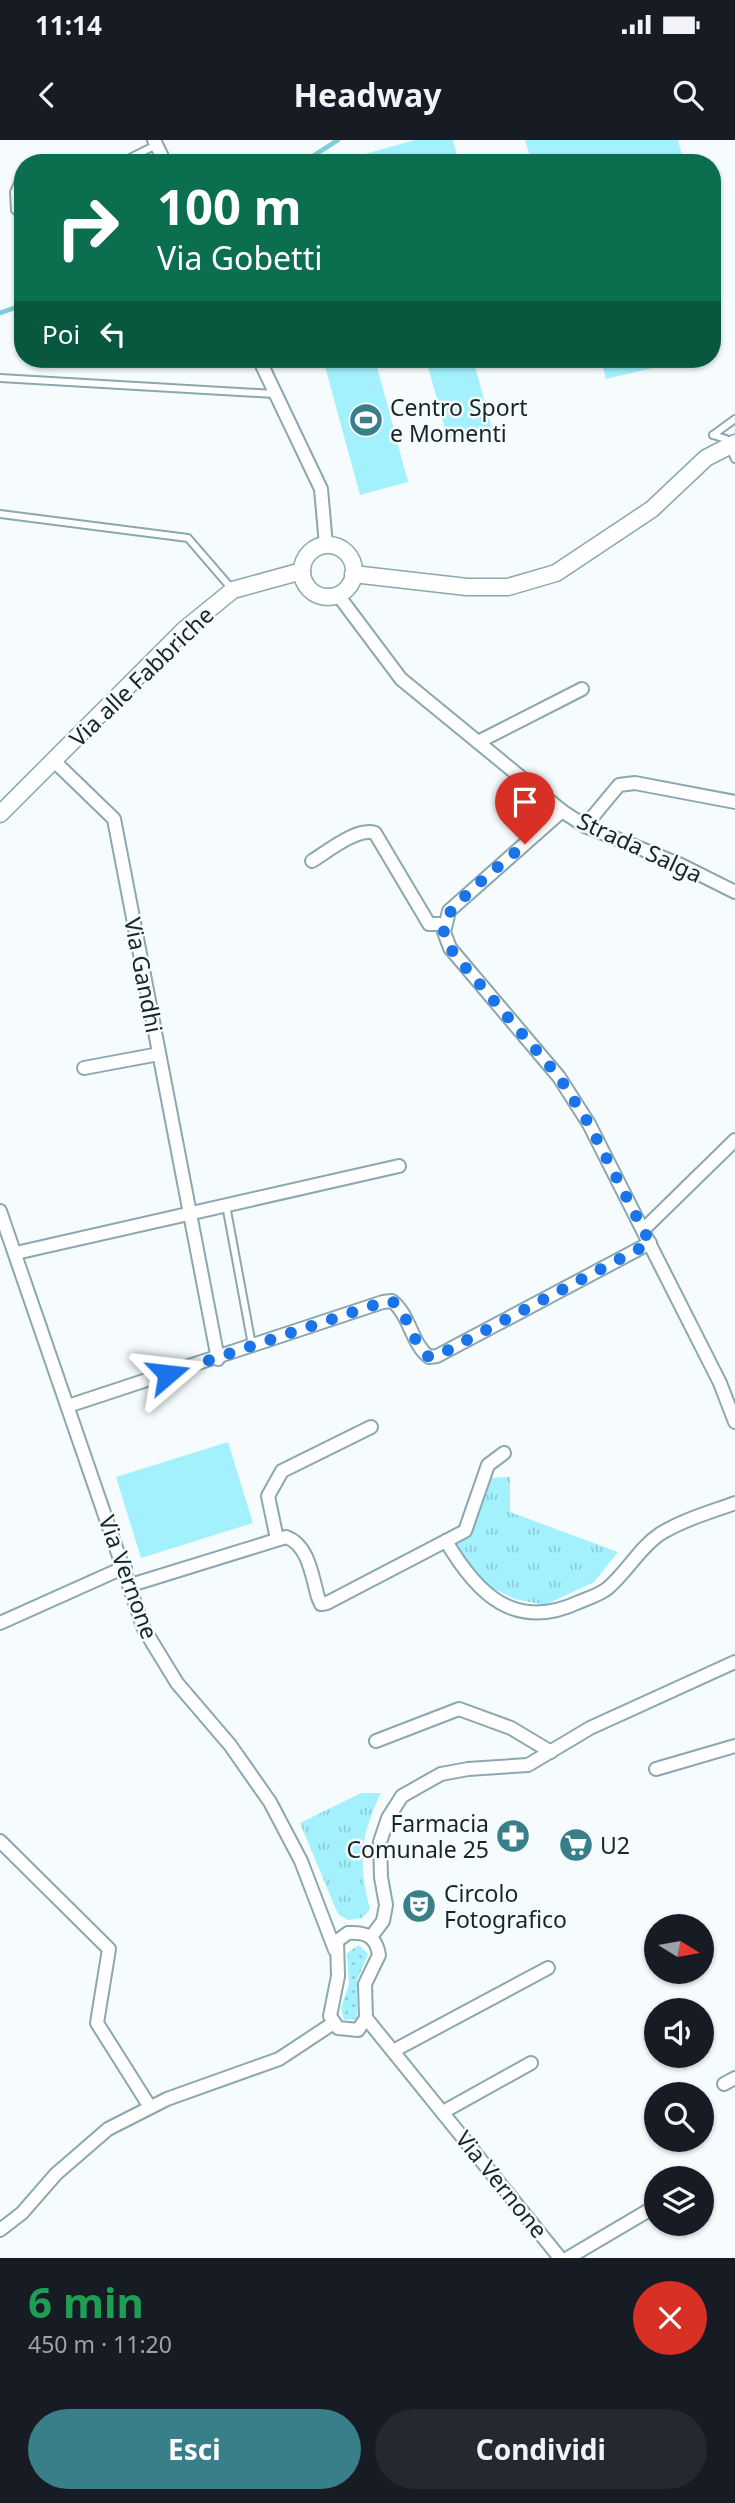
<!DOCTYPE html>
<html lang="it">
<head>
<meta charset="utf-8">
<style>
	body { margin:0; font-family:"Noto Sans",sans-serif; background:#242831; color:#f1f3f6; height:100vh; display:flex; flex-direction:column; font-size:26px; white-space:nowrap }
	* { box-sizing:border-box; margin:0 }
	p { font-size:23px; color:#9ea1a6 }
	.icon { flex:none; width:38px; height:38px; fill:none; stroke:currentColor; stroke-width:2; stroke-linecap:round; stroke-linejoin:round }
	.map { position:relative; height:2118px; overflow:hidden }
	.details { display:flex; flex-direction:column; background:#171b24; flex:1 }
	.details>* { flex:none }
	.banner { position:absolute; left:14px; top:14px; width:707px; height:214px; border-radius:28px; box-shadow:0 2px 5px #0004; background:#0b6e4f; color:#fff; overflow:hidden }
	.needle { width:46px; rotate:101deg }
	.buttons { position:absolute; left:644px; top:1774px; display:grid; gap:14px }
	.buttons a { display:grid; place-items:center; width:70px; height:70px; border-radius:50%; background:#171b24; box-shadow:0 2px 5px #0004; font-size:35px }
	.pin { position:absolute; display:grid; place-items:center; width:60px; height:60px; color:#fff; margin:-72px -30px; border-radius:50% 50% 50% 0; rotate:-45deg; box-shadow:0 0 7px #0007 }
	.pin .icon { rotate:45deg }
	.me { position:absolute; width:77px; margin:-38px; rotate:73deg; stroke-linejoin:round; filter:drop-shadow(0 0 5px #0008) }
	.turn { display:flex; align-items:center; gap:24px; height:147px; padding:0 28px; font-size:32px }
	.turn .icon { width:91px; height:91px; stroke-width:2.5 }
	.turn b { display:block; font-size:49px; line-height:60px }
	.then { display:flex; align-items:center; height:66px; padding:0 28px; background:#0003; gap:14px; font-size:26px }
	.round { display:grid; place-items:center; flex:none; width:74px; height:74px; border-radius:37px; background:#242831 }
	.overview { display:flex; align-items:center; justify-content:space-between; height:119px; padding:0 28px }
	h1 { font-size:42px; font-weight:700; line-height:52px; color:#1e9e55 }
	.button { display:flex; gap:14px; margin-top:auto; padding:14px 28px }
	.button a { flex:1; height:80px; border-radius:42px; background:#387f89; color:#fff; font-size:28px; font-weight:700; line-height:80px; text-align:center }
	.button a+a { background:#242831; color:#f1f3f6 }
	.status { display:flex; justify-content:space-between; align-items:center; height:49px; padding:0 35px; background:#171b24; direction:ltr }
	.status svg { height:19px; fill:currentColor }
	header { display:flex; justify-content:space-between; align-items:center; height:91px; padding:0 28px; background:#171b24; font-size:32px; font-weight:700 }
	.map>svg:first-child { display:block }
</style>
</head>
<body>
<div class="status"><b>11:14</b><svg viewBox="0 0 49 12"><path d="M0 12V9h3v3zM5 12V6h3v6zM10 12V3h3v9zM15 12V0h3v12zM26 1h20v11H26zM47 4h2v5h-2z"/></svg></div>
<header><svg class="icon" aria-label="back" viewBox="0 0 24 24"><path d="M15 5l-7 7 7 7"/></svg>Headway<svg class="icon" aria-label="search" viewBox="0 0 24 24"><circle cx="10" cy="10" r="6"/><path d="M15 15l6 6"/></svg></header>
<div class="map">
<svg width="735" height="2118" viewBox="0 0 735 2118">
	<defs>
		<pattern id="grass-dots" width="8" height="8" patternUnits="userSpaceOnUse" patternTransform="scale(1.75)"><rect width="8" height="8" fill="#a2f1fd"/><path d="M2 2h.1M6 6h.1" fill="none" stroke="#8bced9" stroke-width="1.8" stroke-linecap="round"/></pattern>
		<pattern id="park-tufts" width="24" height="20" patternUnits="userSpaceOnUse" patternTransform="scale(1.75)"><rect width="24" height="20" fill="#a2f1fd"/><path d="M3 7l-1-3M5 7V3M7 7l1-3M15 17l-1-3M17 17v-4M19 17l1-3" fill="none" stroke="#8bced9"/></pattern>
	</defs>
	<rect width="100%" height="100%" fill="#f6fcfd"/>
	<polygon fill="url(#grass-dots)" points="359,1805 368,1814 357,1840 357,1879 344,1880 341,1868 349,1844 347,1813"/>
	<g fill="url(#park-tufts)">
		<polygon points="510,1337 510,1372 618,1412 594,1442 545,1465 515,1459 490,1447 471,1427 457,1404 467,1395 487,1338"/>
		<path d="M361,1653H381C360,1696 358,1722 370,1769L362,1778L348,1780L338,1774L300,1683Z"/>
	</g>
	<g fill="#a2f1fd">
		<polygon points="415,0 453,0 459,23 355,23 354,17"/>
		<polygon points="525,0 678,0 684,23 532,23"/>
		<polygon points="323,219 375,219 408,342 360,355"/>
		<polygon points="426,219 473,219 492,288 448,300"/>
		<polygon points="601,219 685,219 686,220 606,239"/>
		<polygon points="228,1302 253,1383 141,1418 116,1337"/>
	</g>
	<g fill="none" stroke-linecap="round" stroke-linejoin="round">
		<g stroke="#7acdda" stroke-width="4.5">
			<polyline points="302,23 338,0"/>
			<polyline points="0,173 23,165"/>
		</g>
		<g stroke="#8aa8ad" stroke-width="10">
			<g id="service">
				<polyline points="120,23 156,5"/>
				<polyline points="23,40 19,41 14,52 15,70 23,77"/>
				<polyline points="0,238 274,254"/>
				<polyline points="713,295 726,299 735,319"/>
				<polyline points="713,295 735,279"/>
				<polyline points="0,374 188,398 232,449"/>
				<polyline points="226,1065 252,1205"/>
			</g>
		</g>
		<g stroke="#8aa8ad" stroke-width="16">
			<g id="minor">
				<polyline points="154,0 165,23"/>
				<polyline points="259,219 321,349 326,405"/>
				<polyline points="338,455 401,539 562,671 585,686 681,725 735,752"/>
				<polyline points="478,602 582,549"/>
				<polyline points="54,621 114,679 218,1219"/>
				<polyline points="562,671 449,771 444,792 450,808 559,937 589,984 720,1243 735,1282"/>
				<polyline points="585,686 619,645 635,643 735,662"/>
				<path d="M312,721C327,712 357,687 375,693L429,784H444"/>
				<polyline points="84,928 159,914"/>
				<polyline points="0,1071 144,1489 177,1543 230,1605 270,1662 301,1721 335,1810"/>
				<polyline points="643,1090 735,1000"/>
				<polyline points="16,1113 399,1026"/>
				<path d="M68,1266L383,1162L392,1161C410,1175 411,1203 429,1217L437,1216L650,1103"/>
				<polyline points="277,1399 268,1356 282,1331 371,1287"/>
				<path d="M446,1401C477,1454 515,1492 579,1462C589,1458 601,1454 608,1448C628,1431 639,1408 660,1394C682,1380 711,1372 735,1363"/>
				<path d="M131,1445L286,1397C309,1405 312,1437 318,1457L321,1464L327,1463L465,1391L488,1325L504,1313"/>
				<polyline points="0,1483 125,1427"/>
				<polyline points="376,1601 459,1569 511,1588 551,1612"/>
				<polyline points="656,1629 735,1606"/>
				<polyline points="0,1701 109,1809 97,1883 150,1967"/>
				<path d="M348,1793C366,1792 376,1796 379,1815L365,1844L366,1878L358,1890L338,1888L330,1876L338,1836L337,1801Z"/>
				<polyline points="371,1797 383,1781 386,1765 381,1737 380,1702 388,1678 402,1656 441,1634 468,1629 528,1625 590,1588 735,1522"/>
				<polyline points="366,1878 560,2118"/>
				<polyline points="393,1911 548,1828"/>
				<polyline points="724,1944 735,1938"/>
				<polyline points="443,1972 531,1923"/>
				<polyline points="0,2090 22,2073 56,2034 108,1989 167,1959 279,1919 332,1884"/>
				<polyline points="568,2118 656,2066"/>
			</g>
		</g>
		<g stroke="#8aa8ad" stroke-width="19">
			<g id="tertiary">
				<circle cx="328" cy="431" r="26"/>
				<polyline points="353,434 467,447 508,447 556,433 652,369 706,318 735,303"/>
				<polyline points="0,674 185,489 233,450 302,431"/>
			</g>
		</g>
		<use href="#service" stroke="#fff" stroke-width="6"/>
		<use href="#minor" stroke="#fff" stroke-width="12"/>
		<use href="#tertiary" stroke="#fff" stroke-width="16"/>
	</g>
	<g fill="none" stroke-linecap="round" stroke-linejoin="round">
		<path stroke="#1a73e8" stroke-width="12" stroke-dasharray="0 21.6" d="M168,1234L383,1162L392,1161C410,1175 411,1203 429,1217L437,1216L650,1103L589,984L559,937L460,821C451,810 440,796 445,781C450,764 508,719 525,704"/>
	</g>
	<defs>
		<g id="stadium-disc" transform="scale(1.75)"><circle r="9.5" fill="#387f89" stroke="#f6fcfd"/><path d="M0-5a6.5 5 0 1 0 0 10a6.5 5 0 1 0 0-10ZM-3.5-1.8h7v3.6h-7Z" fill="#fff"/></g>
		<g id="pharmacy-disc" transform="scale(1.75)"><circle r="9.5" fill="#387f89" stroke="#f6fcfd"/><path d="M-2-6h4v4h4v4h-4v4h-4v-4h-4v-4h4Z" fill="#fff"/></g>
		<g id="supermarket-disc" transform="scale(1.75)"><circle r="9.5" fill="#387f89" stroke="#f6fcfd"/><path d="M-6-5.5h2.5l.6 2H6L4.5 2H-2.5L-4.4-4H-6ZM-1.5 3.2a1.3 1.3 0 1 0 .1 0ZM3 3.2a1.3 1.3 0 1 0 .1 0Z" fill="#fff"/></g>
		<g id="theatre-disc" transform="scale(1.75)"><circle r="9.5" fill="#387f89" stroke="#f6fcfd"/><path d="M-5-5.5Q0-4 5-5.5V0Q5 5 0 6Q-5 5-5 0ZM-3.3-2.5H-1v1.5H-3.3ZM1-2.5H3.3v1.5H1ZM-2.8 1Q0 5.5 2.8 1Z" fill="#fff"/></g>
	</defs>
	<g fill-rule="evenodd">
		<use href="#stadium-disc" x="366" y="280"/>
		<use href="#pharmacy-disc" x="513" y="1696"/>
		<use href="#supermarket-disc" x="576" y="1705"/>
		<use href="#theatre-disc" x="419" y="1766"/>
	</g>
	<g text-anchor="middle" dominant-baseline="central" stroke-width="5" stroke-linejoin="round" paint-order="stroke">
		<g font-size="23" fill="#182526" stroke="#f6fcfd" text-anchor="start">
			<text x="390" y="267">Centro Sport<tspan x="390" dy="26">e Momenti</tspan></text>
			<text x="489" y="1683" text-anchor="end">Farmacia<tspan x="489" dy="26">Comunale 25</tspan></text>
			<text x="600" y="1705">U2</text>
			<text x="444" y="1753">Circolo<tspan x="444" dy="26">Fotografico</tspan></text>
		</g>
		<g font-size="23" fill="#182526" stroke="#f6fcfd">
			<text transform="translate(141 536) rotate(-44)">Via alle Fabbriche</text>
			<text transform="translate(640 707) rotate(25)">Strada Salga</text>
			<text transform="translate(144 835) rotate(79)">Via Gandhi</text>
			<text transform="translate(129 1437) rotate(70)">Via Vernone</text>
			<text transform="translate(502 2044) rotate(51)">Via Vernone</text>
		</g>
	</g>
</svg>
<div class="buttons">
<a><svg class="needle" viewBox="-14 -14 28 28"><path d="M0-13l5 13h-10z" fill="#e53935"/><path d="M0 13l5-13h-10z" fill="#9ea1a6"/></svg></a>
<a><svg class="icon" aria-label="sound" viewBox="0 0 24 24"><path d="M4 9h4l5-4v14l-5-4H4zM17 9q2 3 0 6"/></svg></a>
<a><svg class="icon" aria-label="search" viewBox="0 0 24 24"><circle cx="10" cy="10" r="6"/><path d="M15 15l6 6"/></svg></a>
<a><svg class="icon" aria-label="layers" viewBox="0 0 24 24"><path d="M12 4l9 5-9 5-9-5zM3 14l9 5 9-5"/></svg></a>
</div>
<div class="pin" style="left:525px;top:704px;background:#d93025"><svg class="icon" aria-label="arrive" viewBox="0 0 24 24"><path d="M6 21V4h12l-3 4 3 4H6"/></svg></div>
<svg class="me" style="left:168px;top:1234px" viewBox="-20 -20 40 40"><path d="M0-17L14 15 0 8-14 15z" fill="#1a73e8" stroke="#fff" stroke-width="4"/></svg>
<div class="banner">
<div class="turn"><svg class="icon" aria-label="right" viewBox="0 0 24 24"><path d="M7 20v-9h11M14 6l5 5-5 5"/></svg><div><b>100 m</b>Via Gobetti</div></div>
<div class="then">Poi<svg class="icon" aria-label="left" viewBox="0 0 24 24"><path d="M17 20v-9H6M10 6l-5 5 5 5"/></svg></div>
</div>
</div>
<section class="details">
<div class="overview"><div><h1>6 min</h1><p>450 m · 11:20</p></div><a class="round" style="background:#d93025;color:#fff"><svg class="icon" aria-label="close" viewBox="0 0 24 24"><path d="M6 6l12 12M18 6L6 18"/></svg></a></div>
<div class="button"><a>Esci</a><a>Condividi</a></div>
</section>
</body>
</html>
